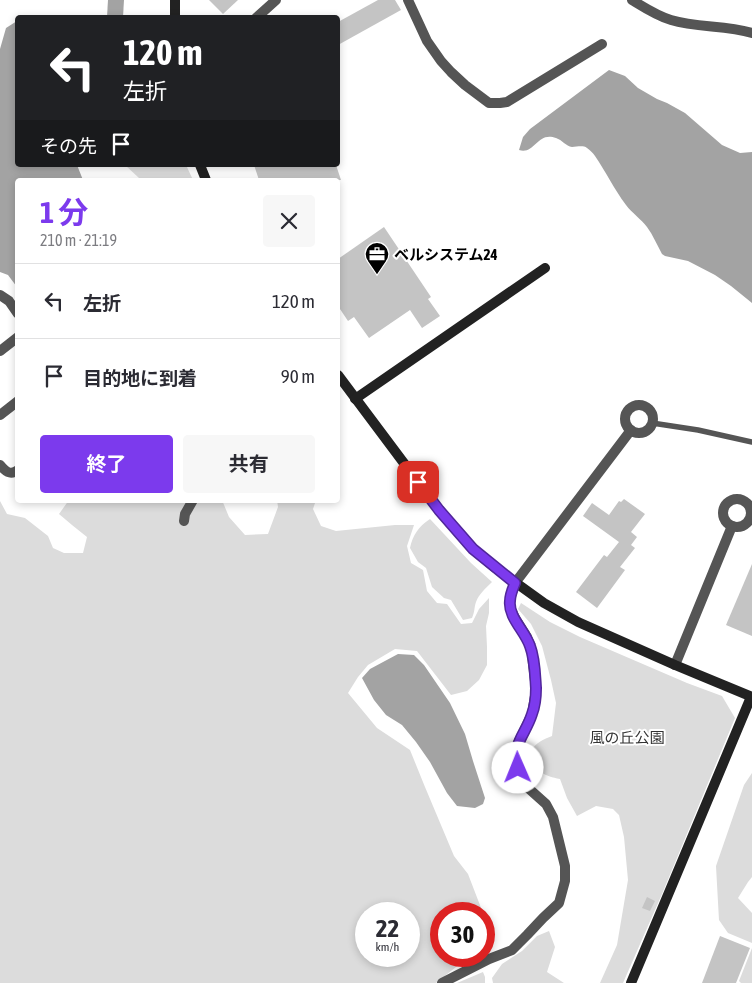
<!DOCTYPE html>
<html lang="ja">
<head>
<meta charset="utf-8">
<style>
	body { margin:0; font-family:"Asap Condensed","Noto Sans JP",sans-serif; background:#f7f7f7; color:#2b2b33; height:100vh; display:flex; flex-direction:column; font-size:19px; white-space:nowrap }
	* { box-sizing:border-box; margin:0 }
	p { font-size:16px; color:#7c7c81 }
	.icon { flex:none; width:28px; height:28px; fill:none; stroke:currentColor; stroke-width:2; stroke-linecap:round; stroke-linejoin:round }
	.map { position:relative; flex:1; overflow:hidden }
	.drawer { position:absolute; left:15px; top:178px; width:325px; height:325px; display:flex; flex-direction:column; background:#fff; border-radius:5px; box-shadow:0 2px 8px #0003 }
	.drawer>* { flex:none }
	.guide { position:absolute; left:15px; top:15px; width:325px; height:152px; border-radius:5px; box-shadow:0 2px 8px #0003; background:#202124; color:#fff; overflow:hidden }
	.speed { position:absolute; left:355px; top:902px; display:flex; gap:10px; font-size:25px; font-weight:700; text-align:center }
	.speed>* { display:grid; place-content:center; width:65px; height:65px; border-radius:50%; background:#fff; box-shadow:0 2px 8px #0003; line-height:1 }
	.speed small { font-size:12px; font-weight:400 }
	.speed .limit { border:8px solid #d22; background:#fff; color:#111 }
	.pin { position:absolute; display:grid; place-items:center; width:42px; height:42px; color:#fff; margin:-21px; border-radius:10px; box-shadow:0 2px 8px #0006 }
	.me { position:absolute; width:55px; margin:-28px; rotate:359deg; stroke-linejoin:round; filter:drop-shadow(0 0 4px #0008) }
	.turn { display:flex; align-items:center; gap:18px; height:105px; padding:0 25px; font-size:22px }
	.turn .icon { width:65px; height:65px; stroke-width:2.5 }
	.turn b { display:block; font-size:35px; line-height:42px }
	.then { display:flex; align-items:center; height:48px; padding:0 25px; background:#0003; gap:10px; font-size:19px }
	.round { display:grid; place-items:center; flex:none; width:52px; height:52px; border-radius:5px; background:#f7f7f7 }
	.overview { display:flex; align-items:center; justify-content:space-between; height:85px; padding:0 25px }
	h1 { font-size:30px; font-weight:700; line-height:38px; color:#7c3aed }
	.cta { display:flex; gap:10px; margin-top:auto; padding:10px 25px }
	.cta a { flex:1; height:58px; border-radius:5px; background:#7c3aed; color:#fff; font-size:20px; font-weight:700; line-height:58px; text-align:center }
	.cta a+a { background:#f7f7f7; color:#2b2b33 }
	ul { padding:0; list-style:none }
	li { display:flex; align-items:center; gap:15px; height:75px; padding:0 25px; border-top:1px solid #e1e1e2 }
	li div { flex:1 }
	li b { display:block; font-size:19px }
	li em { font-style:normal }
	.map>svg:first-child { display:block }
</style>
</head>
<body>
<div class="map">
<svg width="752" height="983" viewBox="0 0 752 983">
	<rect width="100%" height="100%" fill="#fff"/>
	<g fill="#dcdcdc" fill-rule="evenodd">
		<polygon points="125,165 186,165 193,180 150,180 139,178"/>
		<path d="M69,500H222L229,517L245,535L268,534L278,507L277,500H316L313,509L321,526L336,531L395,525H414L407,546L411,563L423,570L427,591L437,603L447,604L461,624L472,623L479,609L489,598V613L486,626L487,647V665L479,680L467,691L451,695L417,651L395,649L368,665L358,677L348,693L377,728L410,750L425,787L454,856L468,874L483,913L441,914V956H468L466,959L436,983H0V501L7,514L25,518L48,536L53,548L64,553H83L87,537L72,525L59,514ZM366,914H409V956H366Z"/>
		<path d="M430,519L471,563L492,582C486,588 479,594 476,602C474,608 475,611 472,618L463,620L451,600L444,598L432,587L426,568L418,562L410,548C413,535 418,527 430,519Z"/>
		<path d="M521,603L550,622L580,637L687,683L722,696L735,718L662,894L623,983H600L617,945L628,880L624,837L619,815L613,809L596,806L577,816L567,798L560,779C540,775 537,771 530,752C535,743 544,739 552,736L556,703L551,680L542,646L531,624L518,609Z"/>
		<polygon points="752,773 752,877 748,882 738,898 752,913 752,943 728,933 719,920 716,866 744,785"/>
		<polygon points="549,931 555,947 547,972 564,983 493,983 492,978 502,964 522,951 537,936"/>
		<polygon points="752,948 752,983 741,983 739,981"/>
		<polygon points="483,972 485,977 485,983 457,983"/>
	</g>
	<g fill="#a3a3a3">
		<polygon points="108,0 124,0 123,17 107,17"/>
		<polygon points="17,21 18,165 77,165 83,180 18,180 17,287 8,275 0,272 0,49 6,28"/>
		<path d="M609,70L625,76L638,88L657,99L667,103L685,113L722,145L740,153L752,152V303L731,286L715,275L688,261L665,256L662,254C657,245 653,235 647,227C641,219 632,213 626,205C614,189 606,172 595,156C593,153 590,150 587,148C583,145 577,147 572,147C566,146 562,140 556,138C537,131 535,155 519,150L523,137L530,129Z"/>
		<polygon points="398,654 414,655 424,665 450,703 465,734 473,761 485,798 483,804 475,808 457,806 447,793 430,762 416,742 402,725 386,715 374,700 362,678 370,669"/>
	</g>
	<g fill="#c4c4c4">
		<polygon points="209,0 238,0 223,14"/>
		<polygon points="378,0 395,0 401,10 338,45 338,22"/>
		<polygon points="254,165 336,165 341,180 259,180"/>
		<polygon points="384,227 431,297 428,299 440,316 422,328 410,310 369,338 354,317 348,321 338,306 338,259"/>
		<polygon points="624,499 645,514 631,532 637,537 631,545 635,548 620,567 625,570 597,608 576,592 604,555 607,557 619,542 583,516 592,503 609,515 619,501 621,502"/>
		<polygon points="752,564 752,636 726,625"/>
		<polygon points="647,897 655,901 650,911 642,908"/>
		<polygon points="720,936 750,948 736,983 702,983"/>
	</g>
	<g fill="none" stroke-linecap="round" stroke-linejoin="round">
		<polyline stroke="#555" stroke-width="5.5" points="652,423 698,430 752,442"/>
		<g stroke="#555" stroke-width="10">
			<polyline points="408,0 427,41 441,61 451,72 465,85 489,103 500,103 507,102 602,44"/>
			<path d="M632,0C645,8 657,16 671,20C697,28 726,25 752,33"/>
			<polyline points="256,18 276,0"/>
			<polyline points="0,295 9,301 18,314"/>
			<polyline points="0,351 18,337"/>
			<circle cx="639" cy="419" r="14"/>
			<polyline points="0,415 18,401"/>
			<path d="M0,465C5,471 10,476 18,470"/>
			<circle cx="737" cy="513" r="14"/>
			<polyline points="184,521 185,514 193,500"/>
			<polyline points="675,665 732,526"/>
			<polyline points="442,983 489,959 512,950 527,935 543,918 559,903 565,881 565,866 553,817 546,804 527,787 523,780 517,761 517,745 532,714 536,690 531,647 527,637 515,618 510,607 510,599 515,583 631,430"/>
		</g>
		<g stroke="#222" stroke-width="10">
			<polyline points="175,18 175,0"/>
			<polyline points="200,165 206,180"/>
			<polyline points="338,375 439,510 473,549 494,567 544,603 578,622 675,665 752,697"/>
			<polyline points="355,399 545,268"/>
			<polyline points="631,983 751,697"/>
		</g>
	</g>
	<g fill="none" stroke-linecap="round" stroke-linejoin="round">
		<g stroke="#51269a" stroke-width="12">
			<path id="route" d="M418,482L439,510L473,549L515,583C513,588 510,595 510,601C508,617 525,631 530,646C535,659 535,674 536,688C536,696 535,706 532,714C525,736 512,742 518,768"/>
		</g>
		<use href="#route" stroke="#7c3aed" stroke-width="9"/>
	</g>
	<defs>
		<g id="office-pin" transform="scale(1.25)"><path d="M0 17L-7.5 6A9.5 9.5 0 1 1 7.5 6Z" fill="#000" stroke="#fff"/><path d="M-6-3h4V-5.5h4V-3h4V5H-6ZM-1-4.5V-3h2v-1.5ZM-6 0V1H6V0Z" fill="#fff"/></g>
	</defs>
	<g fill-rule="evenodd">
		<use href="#office-pin" x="377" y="254"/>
	</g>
	<g text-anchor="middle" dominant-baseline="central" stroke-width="4" stroke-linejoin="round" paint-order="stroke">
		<g font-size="15" font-weight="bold" fill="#000" stroke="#fff" text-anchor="start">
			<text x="394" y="254">ベルシステム24</text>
		</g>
		<g font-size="15" fill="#333" stroke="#fff">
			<text x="627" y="737">風の丘公園</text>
		</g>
	</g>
</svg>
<div class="speed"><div>22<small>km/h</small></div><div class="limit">30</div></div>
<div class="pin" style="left:418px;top:482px;background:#d93025"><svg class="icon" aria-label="arrive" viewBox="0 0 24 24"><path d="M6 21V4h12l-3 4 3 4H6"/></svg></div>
<svg class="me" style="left:518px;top:768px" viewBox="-20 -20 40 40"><circle r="19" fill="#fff"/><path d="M0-13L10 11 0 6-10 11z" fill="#7c3aed"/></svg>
<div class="guide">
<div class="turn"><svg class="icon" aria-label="left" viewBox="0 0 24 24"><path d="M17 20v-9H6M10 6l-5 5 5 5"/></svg><div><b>120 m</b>左折</div></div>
<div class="then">その先<svg class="icon" aria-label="arrive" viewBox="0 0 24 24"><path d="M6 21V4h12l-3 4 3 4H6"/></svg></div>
</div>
<section class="drawer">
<div class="overview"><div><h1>1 分</h1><p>210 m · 21:19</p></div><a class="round"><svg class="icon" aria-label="close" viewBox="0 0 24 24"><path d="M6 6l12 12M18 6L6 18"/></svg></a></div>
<ul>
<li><svg class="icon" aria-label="left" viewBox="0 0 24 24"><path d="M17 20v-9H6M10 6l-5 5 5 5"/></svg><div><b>左折</b></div><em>120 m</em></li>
<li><svg class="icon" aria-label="arrive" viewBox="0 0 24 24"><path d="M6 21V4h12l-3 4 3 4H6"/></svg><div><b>目的地に到着</b></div><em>90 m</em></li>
</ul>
<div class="cta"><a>終了</a><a>共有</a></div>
</section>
</div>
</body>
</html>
